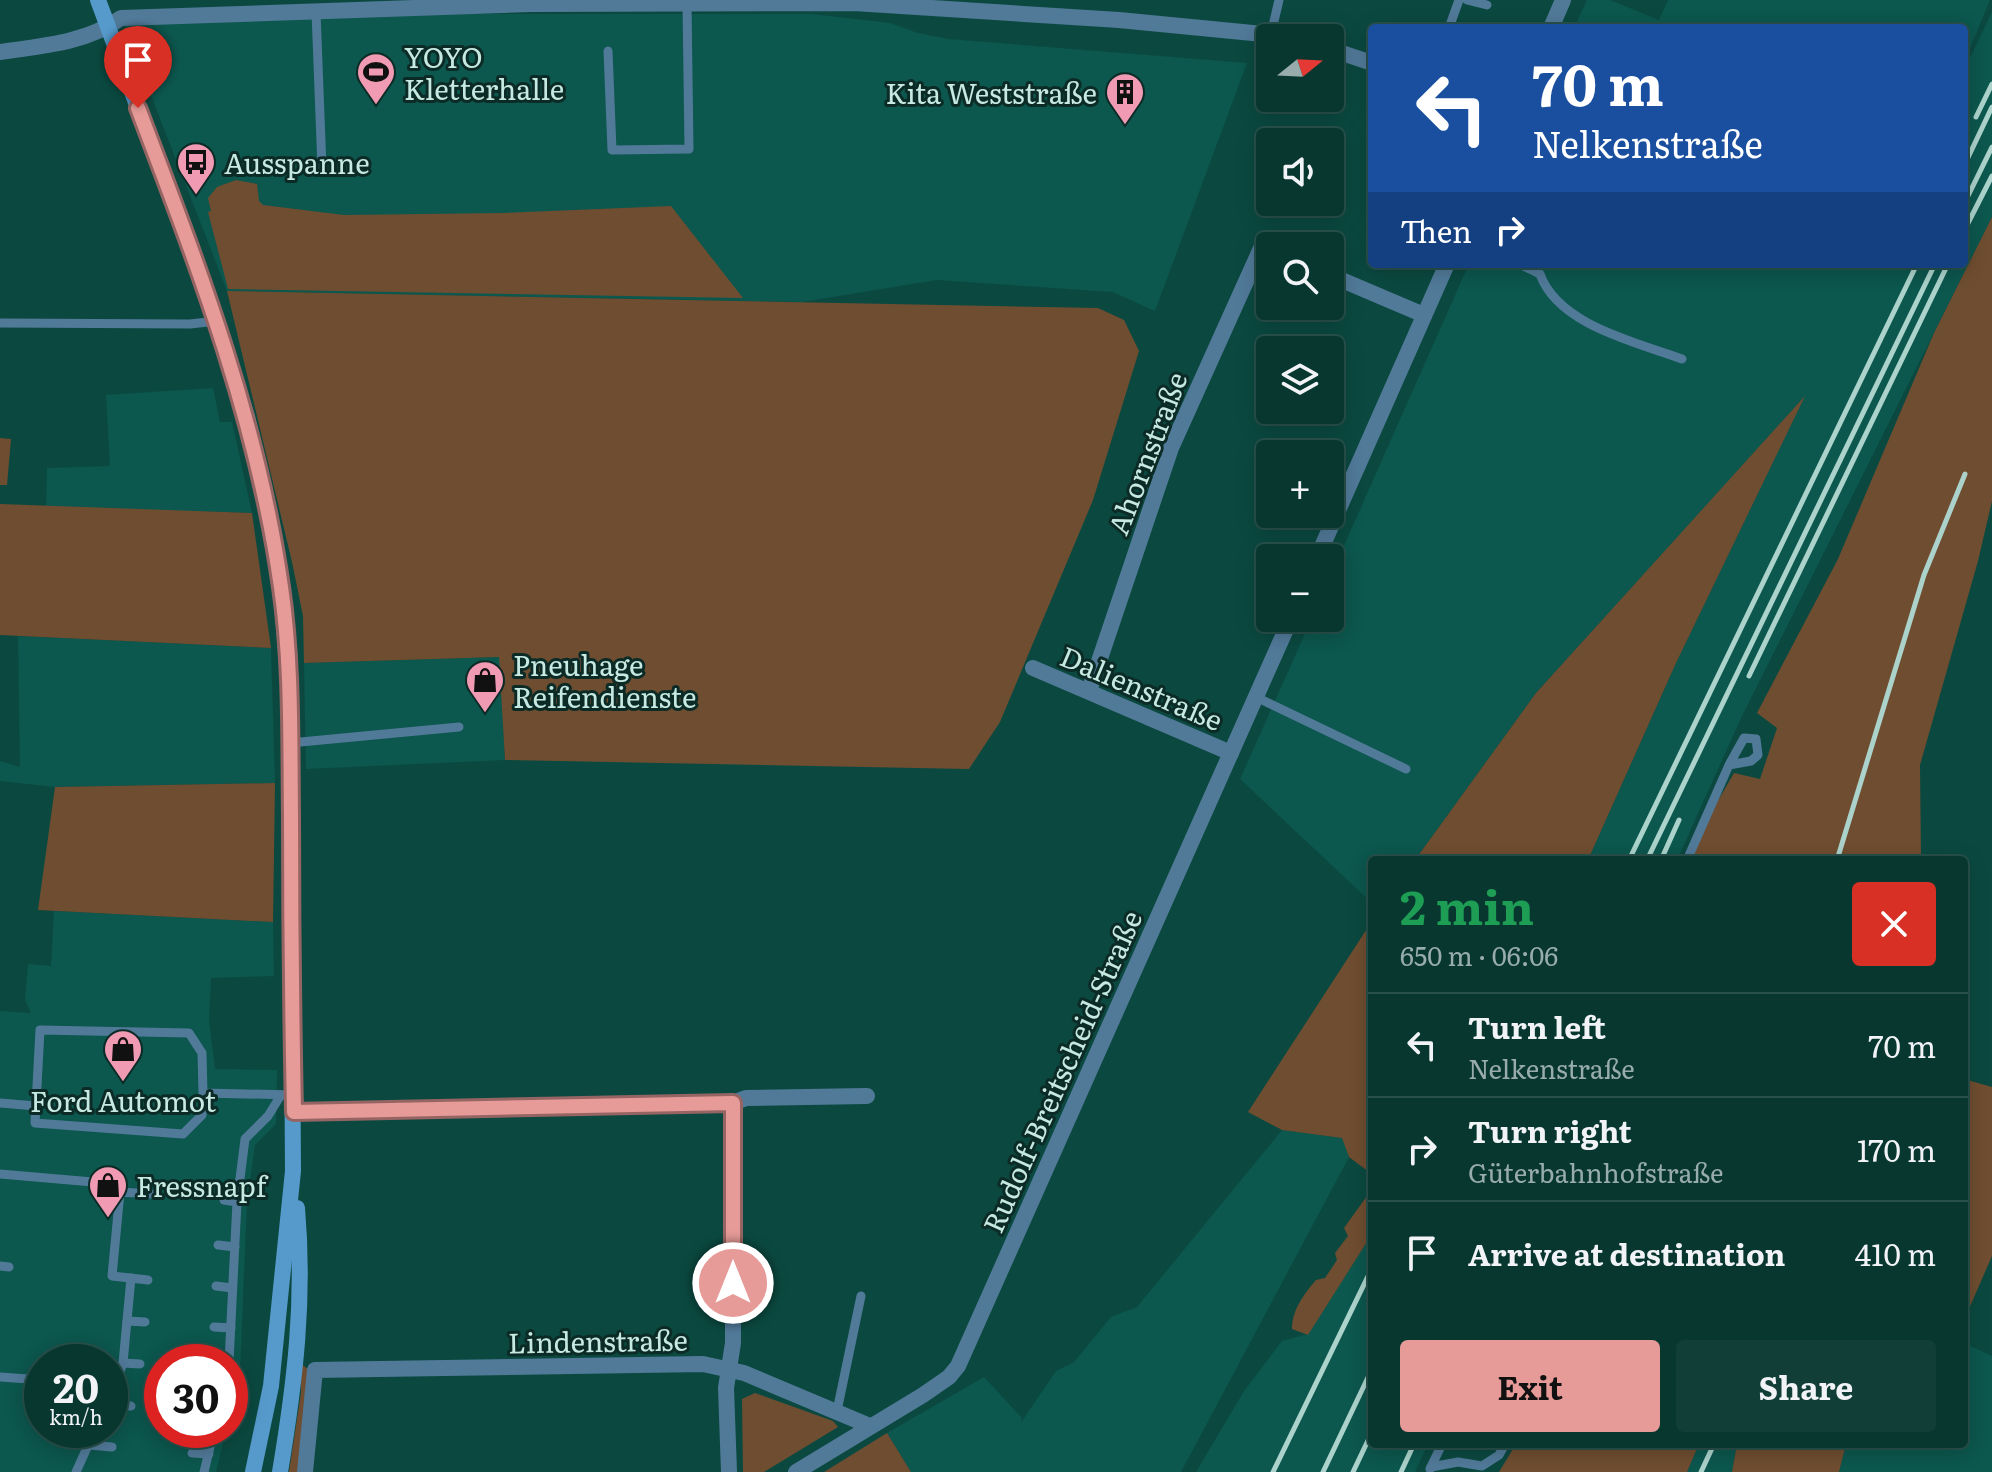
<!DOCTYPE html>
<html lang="en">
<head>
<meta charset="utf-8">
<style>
	body { margin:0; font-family:Literata,serif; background:#113f38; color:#f1f3f6; height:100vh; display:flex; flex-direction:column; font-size:30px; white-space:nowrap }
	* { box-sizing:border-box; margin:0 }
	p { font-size:26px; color:#98acab }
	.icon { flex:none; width:44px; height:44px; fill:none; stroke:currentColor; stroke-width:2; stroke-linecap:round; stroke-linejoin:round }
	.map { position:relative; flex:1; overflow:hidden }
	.drawer { position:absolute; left:1368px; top:856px; width:600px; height:592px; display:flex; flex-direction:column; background:#083730; border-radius:8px; box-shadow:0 4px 20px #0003,0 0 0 2px #29514c }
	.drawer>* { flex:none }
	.hud { position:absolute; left:1368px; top:24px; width:600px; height:244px; border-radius:8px; box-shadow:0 4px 20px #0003,0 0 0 2px #29514c; background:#1a4fa0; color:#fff; overflow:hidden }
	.needle { width:52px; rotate:72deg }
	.controls { position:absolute; left:1256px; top:24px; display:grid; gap:16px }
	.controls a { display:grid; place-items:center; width:88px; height:88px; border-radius:8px; background:#083730; box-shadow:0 4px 20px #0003,0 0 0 2px #29514c; font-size:40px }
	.speed { position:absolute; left:24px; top:1344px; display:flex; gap:16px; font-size:40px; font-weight:700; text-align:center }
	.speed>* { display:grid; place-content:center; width:104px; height:104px; border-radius:50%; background:#083730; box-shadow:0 4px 20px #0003,0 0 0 2px #29514c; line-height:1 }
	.speed small { font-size:20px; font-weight:400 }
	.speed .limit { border:12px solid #d22; background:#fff; color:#111 }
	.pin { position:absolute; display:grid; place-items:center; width:68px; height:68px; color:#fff; margin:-82px -34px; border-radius:50% 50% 50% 0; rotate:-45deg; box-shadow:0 0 8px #0007 }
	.pin .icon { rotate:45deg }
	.me { position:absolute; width:88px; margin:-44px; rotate:0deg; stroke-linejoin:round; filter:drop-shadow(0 0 6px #0008) }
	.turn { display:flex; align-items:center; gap:28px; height:168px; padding:0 32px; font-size:36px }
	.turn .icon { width:104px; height:104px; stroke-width:2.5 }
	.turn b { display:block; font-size:56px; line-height:68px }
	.then { display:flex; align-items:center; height:76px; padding:0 32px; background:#0003; gap:16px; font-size:30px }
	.round { display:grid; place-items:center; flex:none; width:84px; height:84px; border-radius:8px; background:#113f38 }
	.head { display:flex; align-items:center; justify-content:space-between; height:136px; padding:0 32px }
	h1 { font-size:48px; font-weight:700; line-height:60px; color:#1e9e55 }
	.cta { display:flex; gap:16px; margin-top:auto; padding:16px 32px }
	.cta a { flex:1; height:92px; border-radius:8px; background:#e69b98; color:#111; font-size:32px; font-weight:700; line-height:92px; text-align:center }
	.cta a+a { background:#113f38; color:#f1f3f6 }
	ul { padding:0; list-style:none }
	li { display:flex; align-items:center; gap:24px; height:104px; padding:0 32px; border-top:2px solid #29514c }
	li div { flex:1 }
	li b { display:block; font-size:30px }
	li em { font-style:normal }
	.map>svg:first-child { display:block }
</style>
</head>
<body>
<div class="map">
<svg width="1992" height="1472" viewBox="0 0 1992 1472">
	<rect width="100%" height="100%" fill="#0b4940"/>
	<g fill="#0c574e" fill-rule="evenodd">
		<polygon points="1587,0 1610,0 1659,20 1668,0 1990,0 1964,63 1964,28 1574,28"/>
		<polygon points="1992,12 1992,217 1742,716 1677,860 1588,860 1676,663 1803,399 1536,693 1415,860 1372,860 1372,903 1240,779 1312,618 1330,618 1330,577 1469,264 1964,264 1964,70"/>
		<polygon points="273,14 812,14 890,23 918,33 948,39 1247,63 1155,311 1113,292 937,280 802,302 227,291 121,18"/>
		<polygon points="213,388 220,422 232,422 252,513 46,507 47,468 110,466 106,395"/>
		<polygon points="18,636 271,648 275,783 55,787 0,781 0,761 20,767"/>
		<polygon points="500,657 505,760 306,769 304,663"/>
		<path d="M54,911L273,922L274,976L211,978L209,1020L215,1069L277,1070L276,1124L255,1145L247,1202L240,1371L230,1412V1362H162V1430H226L216,1472H0V1011L31,1013L25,1000L28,964L51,966ZM42,1362H110V1430H42Z"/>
		<polygon points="1282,1130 1343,1138 1349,1157 1181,1472 911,1472 887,1433 984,1377 1022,1418 1020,1424 1056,1371 1074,1362 1111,1317 1137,1307"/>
		<polygon points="1372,1234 1372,1444 1428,1444 1415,1472 1196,1472 1244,1391 1282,1341 1308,1334"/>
		<polygon points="1964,1343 1992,1356 1992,1472 1839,1472 1846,1444 1964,1444"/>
		<polygon points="1699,1444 1737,1444 1732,1472 1687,1472"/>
	</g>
	<g fill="#6f4d30">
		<polygon points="236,180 257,184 259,201 263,205 344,215 503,213 671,206 743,298 228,289 208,212 211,211 208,198 217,187"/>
		<polygon points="1992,217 1992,501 1978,561 1920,765 1921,860 1691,860 1712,811 1734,773 1760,779 1777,728 1757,713 1838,559 1934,333"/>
		<polygon points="227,291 1098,308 1124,320 1139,351 1093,500 1000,722 969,769 505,760 499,657 304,663 303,616 292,562"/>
		<polygon points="1805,396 1676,663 1588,860 1415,860 1536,693"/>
		<polygon points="0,438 11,439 7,485 0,485"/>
		<polygon points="0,504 252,513 271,648 0,635"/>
		<polygon points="275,783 273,922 38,910 55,787"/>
		<polygon points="1372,921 1372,1165 1369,1172 1349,1157 1342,1138 1282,1130 1248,1112"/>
		<polygon points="1964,1079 1992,1087 1992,1256 1964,1320"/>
		<path d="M1372,1189V1234L1308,1335L1292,1329C1292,1310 1304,1294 1316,1280L1325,1278L1337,1260L1335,1253L1348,1236L1344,1228Z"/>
		<polygon points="301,1364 308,1369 298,1472 289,1472 301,1393"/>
		<polygon points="755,1393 833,1421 838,1427 764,1472 743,1472 742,1399"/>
		<polygon points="887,1433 911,1472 824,1472"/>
		<polygon points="1516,1444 1699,1444 1687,1472 1499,1472"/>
		<polygon points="1737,1444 1846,1444 1839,1472 1732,1472"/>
	</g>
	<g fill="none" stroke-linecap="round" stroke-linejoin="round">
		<g stroke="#517a99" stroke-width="9">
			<polyline points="1467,0 1487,5"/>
			<polyline points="316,12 322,168"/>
			<polyline points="1449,28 1459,0"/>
			<polyline points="1271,34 1279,0"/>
			<polyline points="608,51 612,150 689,149 687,4"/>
			<path d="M1519,264L1540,274C1558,325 1636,342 1682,359"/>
			<polyline points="0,323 190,324 217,321"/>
			<polyline points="1256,697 1406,769"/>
			<polyline points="290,743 459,727"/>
			<polyline points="1687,860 1729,765 1744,738 1756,739 1758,755 1751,761 1729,765"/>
			<polyline points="203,1093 202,1115 183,1134 35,1123 40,1030 189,1033 202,1053 203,1093 294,1095"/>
			<polyline points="0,1103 36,1106"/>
			<polyline points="0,1174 116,1184 120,1192"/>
			<polyline points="224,1200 237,1202"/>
			<polyline points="218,1245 235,1247"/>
			<polyline points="0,1266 9,1267"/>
			<polyline points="148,1280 112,1276 120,1192 152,1194"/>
			<polyline points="216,1286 232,1288"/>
			<polyline points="127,1321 145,1322"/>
			<polyline points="214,1327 231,1328"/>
			<polyline points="229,1362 237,1202 245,1139 268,1116 281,1095"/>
			<polyline points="123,1363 140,1364"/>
			<polyline points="0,1377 42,1380"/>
			<polyline points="110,1398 123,1363 131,1278"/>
			<polyline points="110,1405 131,1406"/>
			<polyline points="837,1411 861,1296"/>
			<polyline points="89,1445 112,1447"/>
			<polyline points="192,1453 209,1454"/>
			<polyline points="1431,1467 1458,1462 1482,1466 1499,1455 1505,1444"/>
			<polyline points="1430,1469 1442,1444"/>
			<polyline points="76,1472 95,1430"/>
			<polyline points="204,1472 214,1430"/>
		</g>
		<g stroke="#517a99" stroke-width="16">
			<polyline points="1551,28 1563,0"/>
			<polyline points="1330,49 1372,63"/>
			<path d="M0,52C42,46 86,43 121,18L531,4L854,3L1119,20L1263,34L1286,33L1300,38"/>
			<polyline points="1330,275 1424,315"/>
			<polyline points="1317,558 1447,264"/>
			<polyline points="1033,668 1231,753"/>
			<polyline points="1089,691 1171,448 1262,246 1270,249"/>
			<polyline points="294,1112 733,1103 746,1098 867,1096"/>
			<polyline points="305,1472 315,1370 703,1364 744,1373 870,1426"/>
			<polyline points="729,1472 726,1388 733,1343 733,1103"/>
			<polyline points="796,1472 923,1395 949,1377 958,1366 1291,618"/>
		</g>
		<g stroke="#569acb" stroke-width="16">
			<polyline points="98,0 217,321 247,417 266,502 281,590 290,700 293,1171 271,1386 253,1472"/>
			<path d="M280,1472C295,1382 305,1300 297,1208"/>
		</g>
		<g stroke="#abd2cb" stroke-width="5">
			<polyline points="1976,117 1992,84"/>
			<polyline points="1964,166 1992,107"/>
			<polyline points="1964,204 1992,147"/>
			<polyline points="1964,231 1992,176"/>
			<polyline points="1749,676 1948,264"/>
			<polyline points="1629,860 1917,264"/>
			<polyline points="1647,860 1935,264"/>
			<polyline points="1661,860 1679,820"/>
			<polyline points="1837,860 1924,575 1965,474"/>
			<polyline points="1273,1472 1372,1268"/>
			<polyline points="1323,1472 1372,1369"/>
			<polyline points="1353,1472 1372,1432"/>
			<polyline points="1401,1472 1414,1444"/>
			<polyline points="1701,1472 1714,1444"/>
		</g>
	</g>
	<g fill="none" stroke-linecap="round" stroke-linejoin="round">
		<g stroke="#966563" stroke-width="20">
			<path id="route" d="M138,108C198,266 257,418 281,587C292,662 290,740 291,816C291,914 292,1013 294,1112L733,1103V1283"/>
		</g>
		<use href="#route" stroke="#e69b98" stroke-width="14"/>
	</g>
	<defs>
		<g id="stadium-pin" transform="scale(2)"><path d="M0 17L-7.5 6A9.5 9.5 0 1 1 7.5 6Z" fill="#f19ab3" stroke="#0c2b26"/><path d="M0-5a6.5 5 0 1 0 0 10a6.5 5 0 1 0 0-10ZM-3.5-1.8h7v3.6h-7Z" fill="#111"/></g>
		<g id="building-pin" transform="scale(2)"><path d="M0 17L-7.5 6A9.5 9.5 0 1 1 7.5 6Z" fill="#f19ab3" stroke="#0c2b26"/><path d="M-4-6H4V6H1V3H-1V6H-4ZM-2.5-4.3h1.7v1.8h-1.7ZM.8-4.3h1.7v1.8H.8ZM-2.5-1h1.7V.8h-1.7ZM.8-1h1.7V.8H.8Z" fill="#111"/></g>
		<g id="bus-pin" transform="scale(2)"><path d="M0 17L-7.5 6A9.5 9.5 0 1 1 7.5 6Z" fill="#f19ab3" stroke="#0c2b26"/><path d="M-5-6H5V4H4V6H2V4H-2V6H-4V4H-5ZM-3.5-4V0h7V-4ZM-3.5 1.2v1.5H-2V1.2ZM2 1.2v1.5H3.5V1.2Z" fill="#111"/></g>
		<g id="shop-pin" transform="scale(2)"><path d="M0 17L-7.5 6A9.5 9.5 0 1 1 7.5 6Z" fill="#f19ab3" stroke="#0c2b26"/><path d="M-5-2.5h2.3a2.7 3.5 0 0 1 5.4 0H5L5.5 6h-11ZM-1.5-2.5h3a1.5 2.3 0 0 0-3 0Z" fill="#111"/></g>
	</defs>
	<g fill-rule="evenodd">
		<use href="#stadium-pin" x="376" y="72"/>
		<use href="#building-pin" x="1125" y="92"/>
		<use href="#bus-pin" x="196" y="162"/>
		<use href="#shop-pin" x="485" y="680"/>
		<use href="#shop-pin" x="123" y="1049"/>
		<use href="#shop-pin" x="108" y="1185"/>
	</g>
	<g text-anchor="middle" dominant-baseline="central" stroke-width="6" stroke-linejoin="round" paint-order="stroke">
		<g font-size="28" fill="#c6e9e2" stroke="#0c2b26" text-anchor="start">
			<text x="404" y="56">YOYO<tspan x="404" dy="32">Kletterhalle</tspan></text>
			<text x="1097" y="92" text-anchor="end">Kita Weststraße</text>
			<text x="224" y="162">Ausspanne</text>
			<text x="513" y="664">Pneuhage<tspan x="513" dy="32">Reifendienste</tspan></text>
			<text x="123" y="1100" text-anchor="middle">Ford Automot</text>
			<text x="136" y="1185">Fressnapf</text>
		</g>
		<g font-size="28" fill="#c6e9e2" stroke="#0c2b26">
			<text transform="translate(1146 453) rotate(-69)">Ahornstraße</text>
			<text transform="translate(1142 687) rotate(23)">Dalienstraße</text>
			<text transform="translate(1061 1071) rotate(-66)">Rudolf-Breitscheid-Straße</text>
			<text transform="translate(598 1340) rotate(-1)">Lindenstraße</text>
		</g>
	</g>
</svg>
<div class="controls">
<a><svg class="needle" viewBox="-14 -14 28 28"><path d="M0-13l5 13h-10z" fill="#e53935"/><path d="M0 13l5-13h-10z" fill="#98acab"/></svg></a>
<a><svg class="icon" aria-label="sound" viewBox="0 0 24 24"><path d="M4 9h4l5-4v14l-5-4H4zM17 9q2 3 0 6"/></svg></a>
<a><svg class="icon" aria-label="search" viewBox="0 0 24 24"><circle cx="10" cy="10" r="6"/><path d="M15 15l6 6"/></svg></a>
<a><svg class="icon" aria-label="layers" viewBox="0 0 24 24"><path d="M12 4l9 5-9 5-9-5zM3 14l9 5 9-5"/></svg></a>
<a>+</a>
<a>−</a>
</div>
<div class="speed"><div>20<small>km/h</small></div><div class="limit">30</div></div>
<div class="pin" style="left:138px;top:108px;background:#d93025"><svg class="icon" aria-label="arrive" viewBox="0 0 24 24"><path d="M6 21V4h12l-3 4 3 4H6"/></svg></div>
<svg class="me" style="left:733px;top:1283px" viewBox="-20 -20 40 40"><circle r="17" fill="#e69b98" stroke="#fff" stroke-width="3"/><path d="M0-11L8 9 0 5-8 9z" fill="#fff"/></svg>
<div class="hud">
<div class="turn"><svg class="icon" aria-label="left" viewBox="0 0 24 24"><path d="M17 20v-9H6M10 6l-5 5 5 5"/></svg><div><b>70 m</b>Nelkenstraße</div></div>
<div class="then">Then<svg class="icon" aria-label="right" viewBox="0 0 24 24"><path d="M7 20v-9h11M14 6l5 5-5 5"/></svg></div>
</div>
<section class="drawer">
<div class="head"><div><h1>2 min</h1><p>650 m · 06:06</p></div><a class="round" style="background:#d93025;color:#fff"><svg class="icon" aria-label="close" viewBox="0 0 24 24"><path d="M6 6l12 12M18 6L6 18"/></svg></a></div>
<ul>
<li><svg class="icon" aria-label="left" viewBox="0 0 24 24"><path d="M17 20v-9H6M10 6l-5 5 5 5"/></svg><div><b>Turn left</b><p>Nelkenstraße</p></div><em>70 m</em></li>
<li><svg class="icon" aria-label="right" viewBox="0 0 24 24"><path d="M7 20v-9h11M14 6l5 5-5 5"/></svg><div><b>Turn right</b><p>Güterbahnhofstraße</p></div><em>170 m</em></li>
<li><svg class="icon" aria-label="arrive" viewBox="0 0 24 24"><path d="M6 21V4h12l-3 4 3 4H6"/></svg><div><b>Arrive at destination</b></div><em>410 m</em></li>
</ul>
<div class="cta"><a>Exit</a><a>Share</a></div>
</section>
</div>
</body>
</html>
